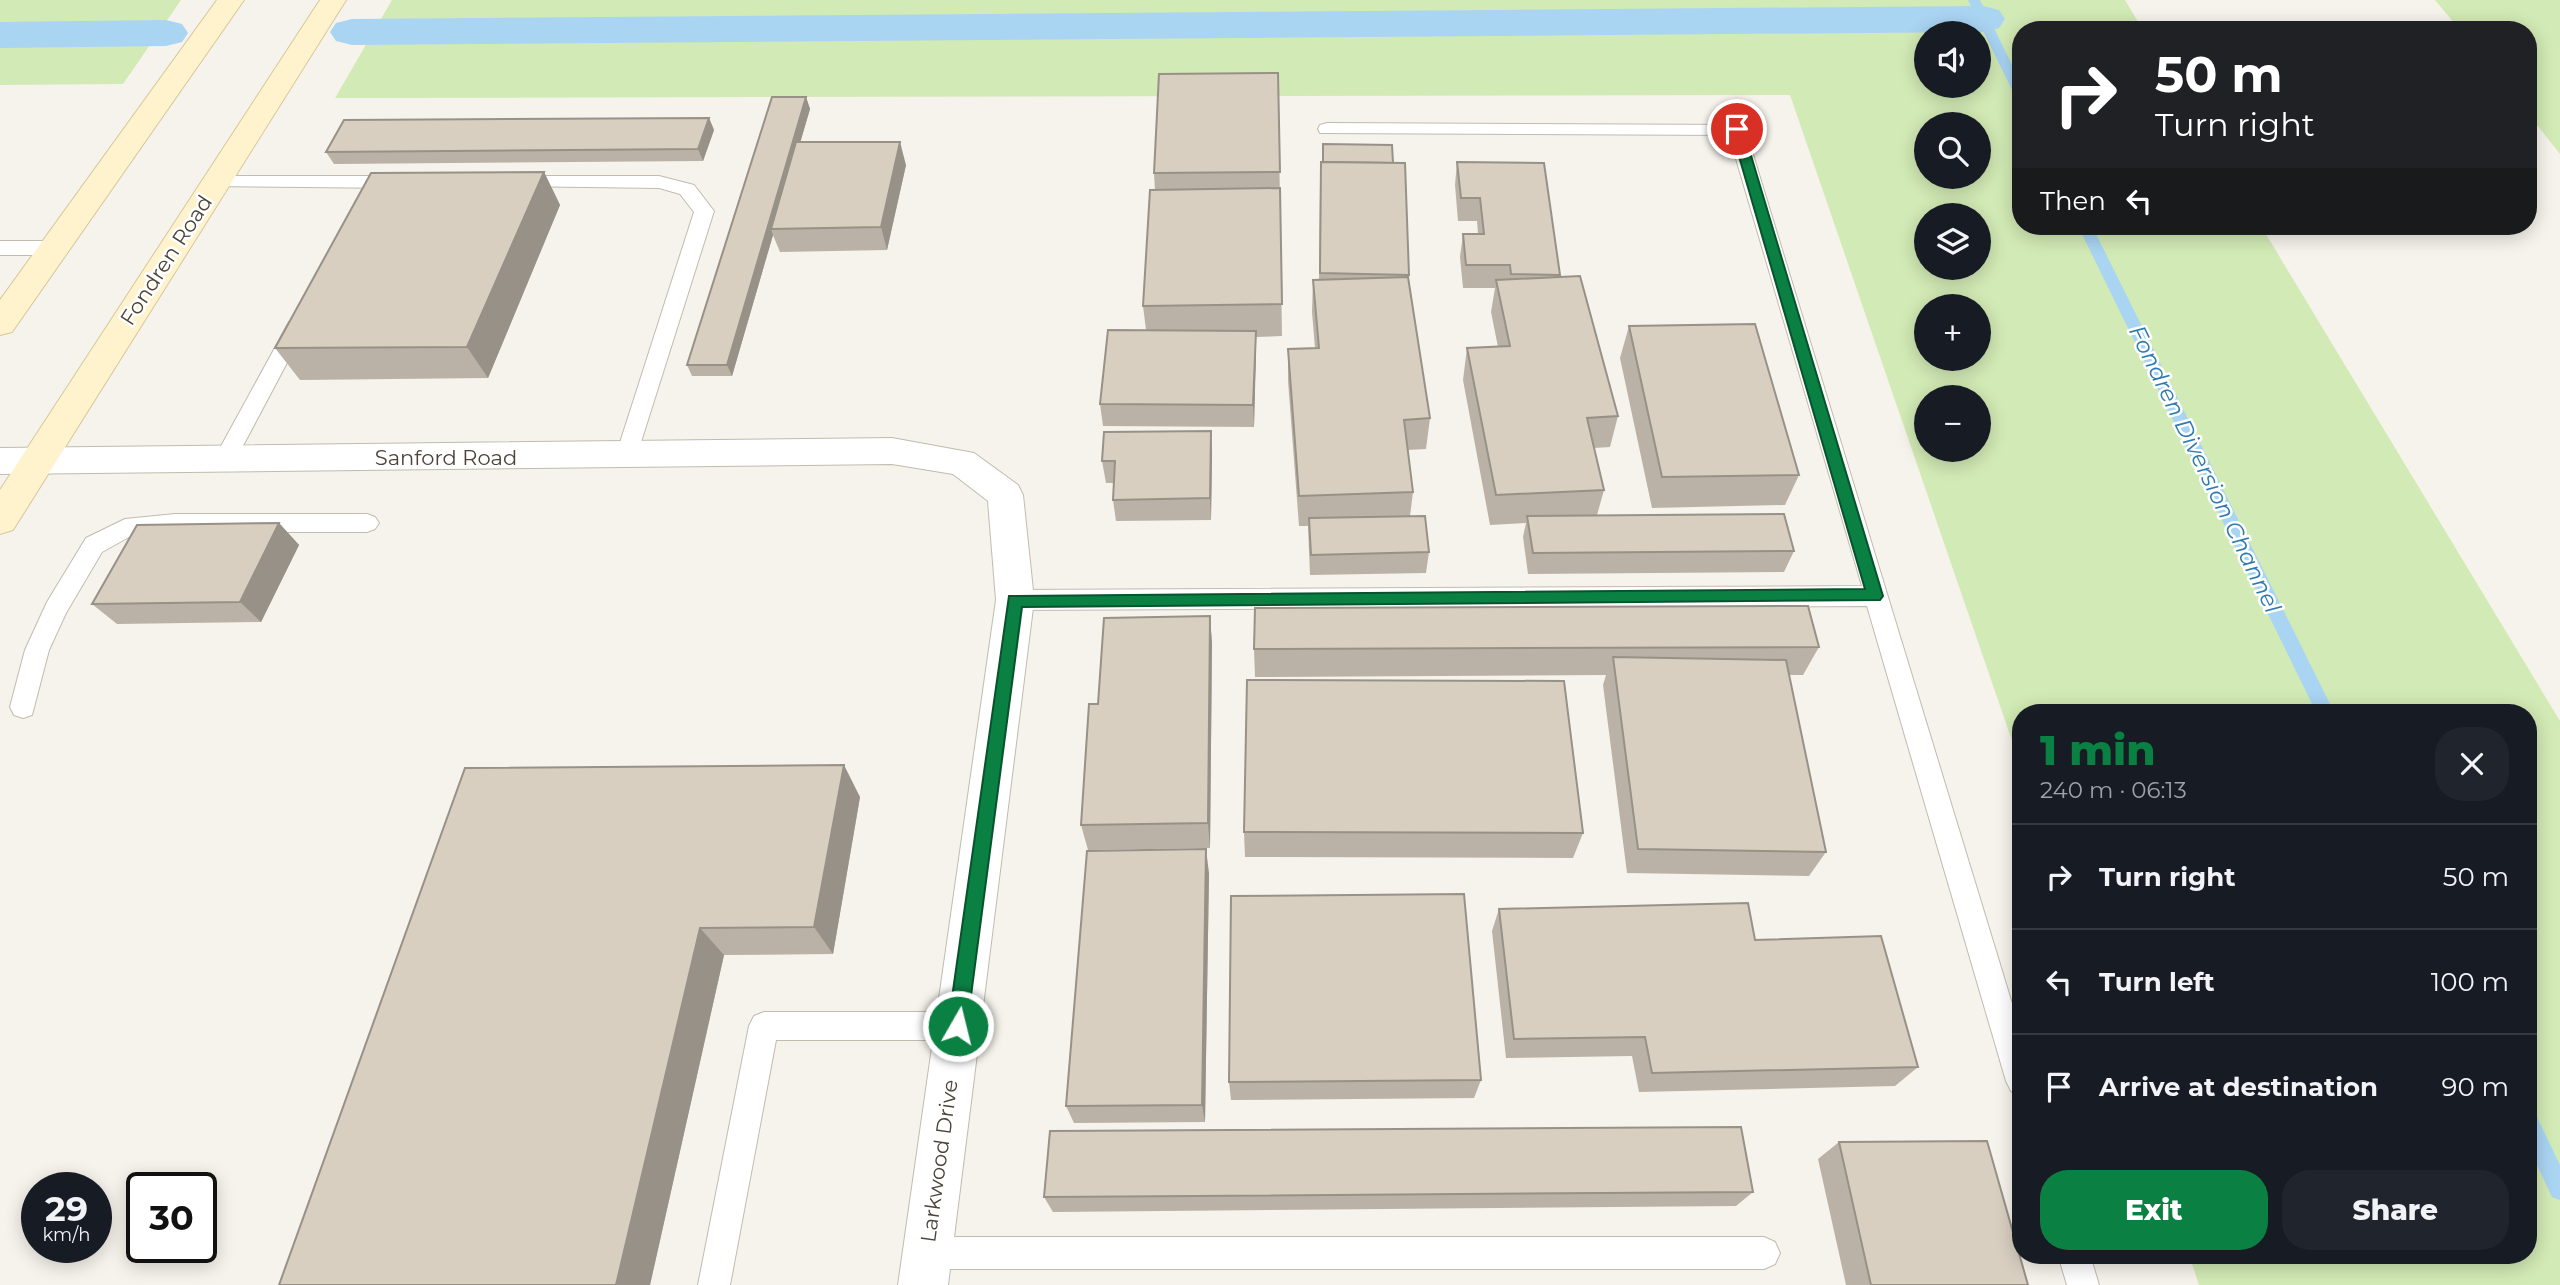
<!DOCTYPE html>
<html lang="en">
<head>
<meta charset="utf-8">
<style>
	body { margin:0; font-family:Montserrat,sans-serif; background:#20242c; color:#f1f3f6; height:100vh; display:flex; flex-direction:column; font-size:26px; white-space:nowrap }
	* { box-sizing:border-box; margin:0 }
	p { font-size:23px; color:#9ea1a6 }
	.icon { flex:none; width:38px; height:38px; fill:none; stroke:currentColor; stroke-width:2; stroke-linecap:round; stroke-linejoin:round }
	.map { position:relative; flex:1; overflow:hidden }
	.sheet { position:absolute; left:2012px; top:704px; width:525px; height:560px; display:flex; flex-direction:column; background:#171b24; border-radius:28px; box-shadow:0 4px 18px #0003 }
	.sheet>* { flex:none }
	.hud { position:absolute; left:2012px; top:21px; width:525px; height:214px; border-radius:28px; box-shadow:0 4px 18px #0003; background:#202124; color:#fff; overflow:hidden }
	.fabs { position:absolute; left:1914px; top:21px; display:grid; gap:14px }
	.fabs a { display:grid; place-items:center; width:77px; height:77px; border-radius:50%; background:#171b24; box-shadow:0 4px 18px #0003; font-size:35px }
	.speed { position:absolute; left:21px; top:1172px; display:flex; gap:14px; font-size:35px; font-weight:700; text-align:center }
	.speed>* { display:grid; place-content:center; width:91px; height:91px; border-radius:50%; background:#171b24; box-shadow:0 4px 18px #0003; line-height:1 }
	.speed small { font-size:18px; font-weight:400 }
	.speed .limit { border:4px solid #111; border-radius:10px; background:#fff; color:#111 }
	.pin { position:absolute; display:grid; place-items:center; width:60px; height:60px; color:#fff; margin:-30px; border:4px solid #fff; border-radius:50%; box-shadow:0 2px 7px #0007 }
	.me { position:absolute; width:77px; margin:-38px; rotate:8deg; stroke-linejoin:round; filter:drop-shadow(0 0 5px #0008) }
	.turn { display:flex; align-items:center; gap:24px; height:147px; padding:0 28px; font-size:32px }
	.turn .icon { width:91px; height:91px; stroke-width:2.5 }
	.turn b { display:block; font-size:49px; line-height:60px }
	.then { display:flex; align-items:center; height:66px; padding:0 28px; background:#0003; gap:14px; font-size:26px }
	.round { display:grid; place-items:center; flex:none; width:74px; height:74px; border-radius:28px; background:#20242c }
	.summary { display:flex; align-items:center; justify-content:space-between; height:119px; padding:0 28px }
	h1 { font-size:42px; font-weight:800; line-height:52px; color:#0b8043 }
	.primary-button { display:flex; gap:14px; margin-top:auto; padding:14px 28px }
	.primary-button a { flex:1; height:80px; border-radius:28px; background:#0b8043; color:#fff; font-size:28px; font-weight:800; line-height:80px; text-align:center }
	.primary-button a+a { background:#20242c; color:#f1f3f6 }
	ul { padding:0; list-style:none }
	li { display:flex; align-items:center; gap:21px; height:105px; padding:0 28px; border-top:2px solid #363941 }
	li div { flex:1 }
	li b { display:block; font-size:26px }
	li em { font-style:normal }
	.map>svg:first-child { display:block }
</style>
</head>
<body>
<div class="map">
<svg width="2560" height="1285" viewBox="0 0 2560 1285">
	<rect width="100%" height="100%" fill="#f6f3ec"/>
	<g fill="#d2eab5" fill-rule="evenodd">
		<polygon points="0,0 181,0 123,84 0,85"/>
		<path d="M392,0H2125L2143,30H2021V226H2261L2560,721V1285H2199L2189,1255H2529V712H2021V767L1790,95L335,98ZM1927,33H1979V86H1927ZM1927,124H1979V177H1927ZM1927,215H1979V268H1927ZM1927,306H1979V359H1927ZM1927,397H1979V450H1927Z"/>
		<polygon points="2435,0 2560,0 2560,154 2529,115 2529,30 2460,30"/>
	</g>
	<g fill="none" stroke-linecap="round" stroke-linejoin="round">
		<g fill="#a9d4f2" fill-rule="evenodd">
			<polygon points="1968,0 1980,0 2021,83 2021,100 2015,96"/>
			<polygon points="2078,226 2092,226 2334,712 2316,712"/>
			<polygon points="2529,1114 2537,1117 2560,1165 2560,1200 2552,1197 2529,1148"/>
		</g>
		<g fill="#a9d4f2" fill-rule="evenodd">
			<polygon points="1983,6 1999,10 2005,19 1999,28 1983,32 352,45 336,41 330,32 336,23 352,19"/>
			<polygon points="166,20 182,24 188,33 182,42 166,46 0,48 0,22"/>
		</g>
		<g stroke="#c2bbae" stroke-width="2">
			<g id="lane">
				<polygon points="1327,123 1744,125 2021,1033 2021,1096 2011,1091 2006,1081 1867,606 1015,610 1007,607 1003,600 1007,593 1015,590 1862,586 1729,135 1320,133 1318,129 1320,125"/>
				<polygon points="216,176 397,176 404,178 407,182 404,186 397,188 209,186 206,182 209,178"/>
				<polygon points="517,176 659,176 694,185 714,211 635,461 627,463 619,461 616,455 694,212 680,194 659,188 510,186 507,182 510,178"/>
				<polygon points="0,241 54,241 61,243 64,248 61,253 54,255 0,255"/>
				<polygon points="296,320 303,322 306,327 236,459 233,465 225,467 217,465 214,459 289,322"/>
				<polygon points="175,514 367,514 375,517 379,523 375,529 367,532 175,532 129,537 102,552 66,613 49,650 32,715 23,718 14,715 10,707 25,650 47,602 86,538 125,519"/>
				<polygon points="764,1012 958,1012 968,1016 973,1026 968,1036 958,1040 776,1040 730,1285 698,1285 749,1026 754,1016"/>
				<polygon points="927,1237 1764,1237 1775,1242 1780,1253 1775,1264 1764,1269 927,1269 916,1264 911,1253 916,1242"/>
				<polygon points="2058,1255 2090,1255 2099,1285 2067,1285"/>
			</g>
		</g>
		<g stroke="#c2bbae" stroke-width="2">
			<polygon id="street" points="892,438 974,453 1018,485 1023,495 1034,600 948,1285 898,1285 996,600 988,501 953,474 892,464 0,474 0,448"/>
		</g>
		<g stroke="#d6c79b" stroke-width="2">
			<g id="secondary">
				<polygon points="217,0 244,0 12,332 0,335 0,300"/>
				<polygon points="320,0 346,0 13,530 0,534 0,490"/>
			</g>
		</g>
		<use href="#lane" fill="#fff" fill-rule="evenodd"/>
		<use href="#street" fill="#fff" fill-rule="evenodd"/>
		<use href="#secondary" fill="#fff3cd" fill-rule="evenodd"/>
	</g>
	<g fill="#bab2a6">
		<polygon points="1278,73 1282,336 1256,337 1254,427 1103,426 1100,404 1146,330 1143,306 1155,190 1154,173"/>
		<polygon points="806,97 810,109 800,142 906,165 887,250 780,252 773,235 732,376 692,376 687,365"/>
		<polygon points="709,118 714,130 703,161 334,164 326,152"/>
		<polygon points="1322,162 1393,163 1409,275 1409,280 1430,418 1426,449 1407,450 1413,492 1410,516 1429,552 1426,573 1310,575 1308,526 1299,526 1288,381 1288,349 1315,348 1312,312 1313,280 1319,280 1320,185"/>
		<polygon points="1457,162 1560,275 1560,277 1618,416 1610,447 1594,448 1604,490 1597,515 1794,551 1784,572 1528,574 1523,537 1526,523 1490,525 1463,380 1467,348 1498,347 1491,312 1495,288 1463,288 1460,257 1463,234 1478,234 1477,221 1458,221 1455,185"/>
		<polygon points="544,172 560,205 488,378 300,380 275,348"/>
		<polygon points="1629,326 1799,475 1785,505 1652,508 1620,358"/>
		<polygon points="1212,453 1211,520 1116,521 1113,500 1114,483 1106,483 1102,461"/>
		<polygon points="279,523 299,545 261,622 117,624 92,604"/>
		<polygon points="1210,616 1212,644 1210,848 1088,850 1081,825 1098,704"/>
		<polygon points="1819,647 1803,675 1789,675 1826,852 1809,876 1627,873 1603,685 1606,675 1255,677 1254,649"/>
		<polygon points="465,768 860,797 833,954 724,955 650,1285 279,1285"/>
		<polygon points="1244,832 1583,833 1573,858 1245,857"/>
		<polygon points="1209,873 1205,1122 1074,1123 1066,1106"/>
		<polygon points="1499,909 1755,940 1918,1067 1895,1086 1639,1092 1632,1056 1506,1058 1492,931"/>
		<polygon points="1481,1080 1474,1098 1231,1100 1229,1082"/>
		<polygon points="1839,1142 2028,1285 1846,1285 1818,1159"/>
		<polygon points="1753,1192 1736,1206 1053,1212 1044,1197"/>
	</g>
	<g fill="#979187">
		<polygon points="806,97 810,109 775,229 771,229 773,235 732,376 727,365"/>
		<polygon points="709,118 714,130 703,161 698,149"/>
		<polygon points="900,142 906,165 887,250 881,227"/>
		<polygon points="544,172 560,205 488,378 467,347"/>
		<polygon points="1256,331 1256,354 1254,427 1253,405"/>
		<polygon points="1211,431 1212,453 1211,520 1210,498"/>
		<polygon points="279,523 299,545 261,622 240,602"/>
		<polygon points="1210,616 1212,644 1210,848 1208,823"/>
		<polygon points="844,765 860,797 833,954 814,927"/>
		<polygon points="1206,849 1209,873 1205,1122 1202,1105"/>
		<polygon points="700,928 724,955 650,1285 616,1285"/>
	</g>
	<g fill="#d8cfc1" stroke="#979187" stroke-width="2">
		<polygon points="1278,73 1280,172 1154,173 1159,74"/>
		<polygon points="772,97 806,97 727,365 687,365"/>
		<polygon points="709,118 698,149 326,152 344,120"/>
		<polygon points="796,142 900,142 881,227 771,229"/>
		<polygon points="1323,144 1392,145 1393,163 1323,162"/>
		<polygon points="1321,162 1405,163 1409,275 1320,273"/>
		<polygon points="1457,162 1544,163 1560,275 1511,274 1510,265 1466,265 1463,234 1484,234 1480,198 1461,198"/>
		<polygon points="544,172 467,347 275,348 371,173"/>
		<polygon points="1280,188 1282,304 1143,306 1150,190"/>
		<polygon points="1580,276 1618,416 1587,418 1604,490 1496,495 1467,348 1510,346 1496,280"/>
		<polygon points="1408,277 1430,418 1404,420 1413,492 1299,496 1288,349 1319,348 1313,280"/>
		<polygon points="1755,324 1799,475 1662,477 1629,326"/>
		<polygon points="1108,330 1256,331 1253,405 1100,404"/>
		<polygon points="1211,431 1210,498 1113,500 1115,461 1102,461 1104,432"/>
		<polygon points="1784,514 1794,551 1533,553 1527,516"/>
		<polygon points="1425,516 1429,552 1311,555 1309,518"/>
		<polygon points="279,523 240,602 92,604 137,525"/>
		<polygon points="1808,606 1819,647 1254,649 1255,608"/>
		<polygon points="1210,616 1208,823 1081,825 1089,704 1098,704 1104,618"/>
		<polygon points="1613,657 1786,660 1826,852 1638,849"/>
		<polygon points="1247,680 1564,681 1583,833 1244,832"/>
		<polygon points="844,765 814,927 700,928 616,1285 279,1285 465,768"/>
		<polygon points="1206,849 1202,1105 1066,1106 1087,851"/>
		<polygon points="1464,894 1481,1080 1229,1082 1231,896"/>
		<polygon points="1748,903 1755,940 1881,936 1918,1067 1652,1073 1645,1037 1514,1039 1499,909"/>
		<polygon points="1741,1127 1753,1192 1044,1197 1050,1131"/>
		<polygon points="1987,1141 2028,1285 1871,1285 1839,1142"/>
	</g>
	<polygon fill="#0b8043" stroke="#07532c" stroke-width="2" points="1737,125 1743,129 1883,596 1880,600 1022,607 967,1026 964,1033 958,1035 951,1033 948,1026 1009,596 1865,589 1731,129"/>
	<g text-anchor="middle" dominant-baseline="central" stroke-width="5" stroke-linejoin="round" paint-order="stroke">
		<g font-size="21" fill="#4b4439" stroke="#fff">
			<text transform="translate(166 260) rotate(-57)">Fondren Road</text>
			<text x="446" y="457">Sanford Road</text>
			<text transform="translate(939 1161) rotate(-82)">Larkwood Drive</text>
		</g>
		<g font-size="23" font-style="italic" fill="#2e7ab2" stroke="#fff">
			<text transform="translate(2205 469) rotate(64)">Fondren Diversion Channel</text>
		</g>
	</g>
</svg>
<div class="fabs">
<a><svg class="icon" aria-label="sound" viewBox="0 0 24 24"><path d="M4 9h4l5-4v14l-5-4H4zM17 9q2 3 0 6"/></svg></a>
<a><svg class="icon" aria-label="search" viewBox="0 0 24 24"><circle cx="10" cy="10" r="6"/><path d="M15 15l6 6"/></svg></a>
<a><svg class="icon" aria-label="layers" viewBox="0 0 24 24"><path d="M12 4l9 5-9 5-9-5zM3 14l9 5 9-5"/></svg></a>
<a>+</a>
<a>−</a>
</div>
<div class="speed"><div>29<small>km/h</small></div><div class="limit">30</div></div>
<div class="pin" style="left:1737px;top:129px;background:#d93025"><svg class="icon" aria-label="arrive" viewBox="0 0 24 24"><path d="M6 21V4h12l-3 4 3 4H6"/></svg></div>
<svg class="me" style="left:958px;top:1026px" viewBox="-20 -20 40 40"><circle r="17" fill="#0b8043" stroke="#fff" stroke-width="3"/><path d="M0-11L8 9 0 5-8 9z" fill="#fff"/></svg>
<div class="hud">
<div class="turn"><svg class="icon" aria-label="right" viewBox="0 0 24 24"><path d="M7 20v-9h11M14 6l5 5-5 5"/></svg><div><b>50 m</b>Turn right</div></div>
<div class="then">Then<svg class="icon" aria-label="left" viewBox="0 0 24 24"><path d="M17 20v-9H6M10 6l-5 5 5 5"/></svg></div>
</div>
<section class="sheet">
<div class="summary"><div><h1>1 min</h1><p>240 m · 06:13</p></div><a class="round"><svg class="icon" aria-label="close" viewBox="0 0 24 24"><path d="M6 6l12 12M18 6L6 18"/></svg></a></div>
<ul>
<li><svg class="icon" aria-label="right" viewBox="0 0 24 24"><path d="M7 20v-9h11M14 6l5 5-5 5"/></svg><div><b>Turn right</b></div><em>50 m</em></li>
<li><svg class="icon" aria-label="left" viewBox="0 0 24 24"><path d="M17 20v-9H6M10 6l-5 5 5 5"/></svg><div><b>Turn left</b></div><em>100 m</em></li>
<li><svg class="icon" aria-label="arrive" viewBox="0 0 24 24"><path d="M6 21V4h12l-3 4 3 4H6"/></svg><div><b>Arrive at destination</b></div><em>90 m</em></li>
</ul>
<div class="primary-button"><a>Exit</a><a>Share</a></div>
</section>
</div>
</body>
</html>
